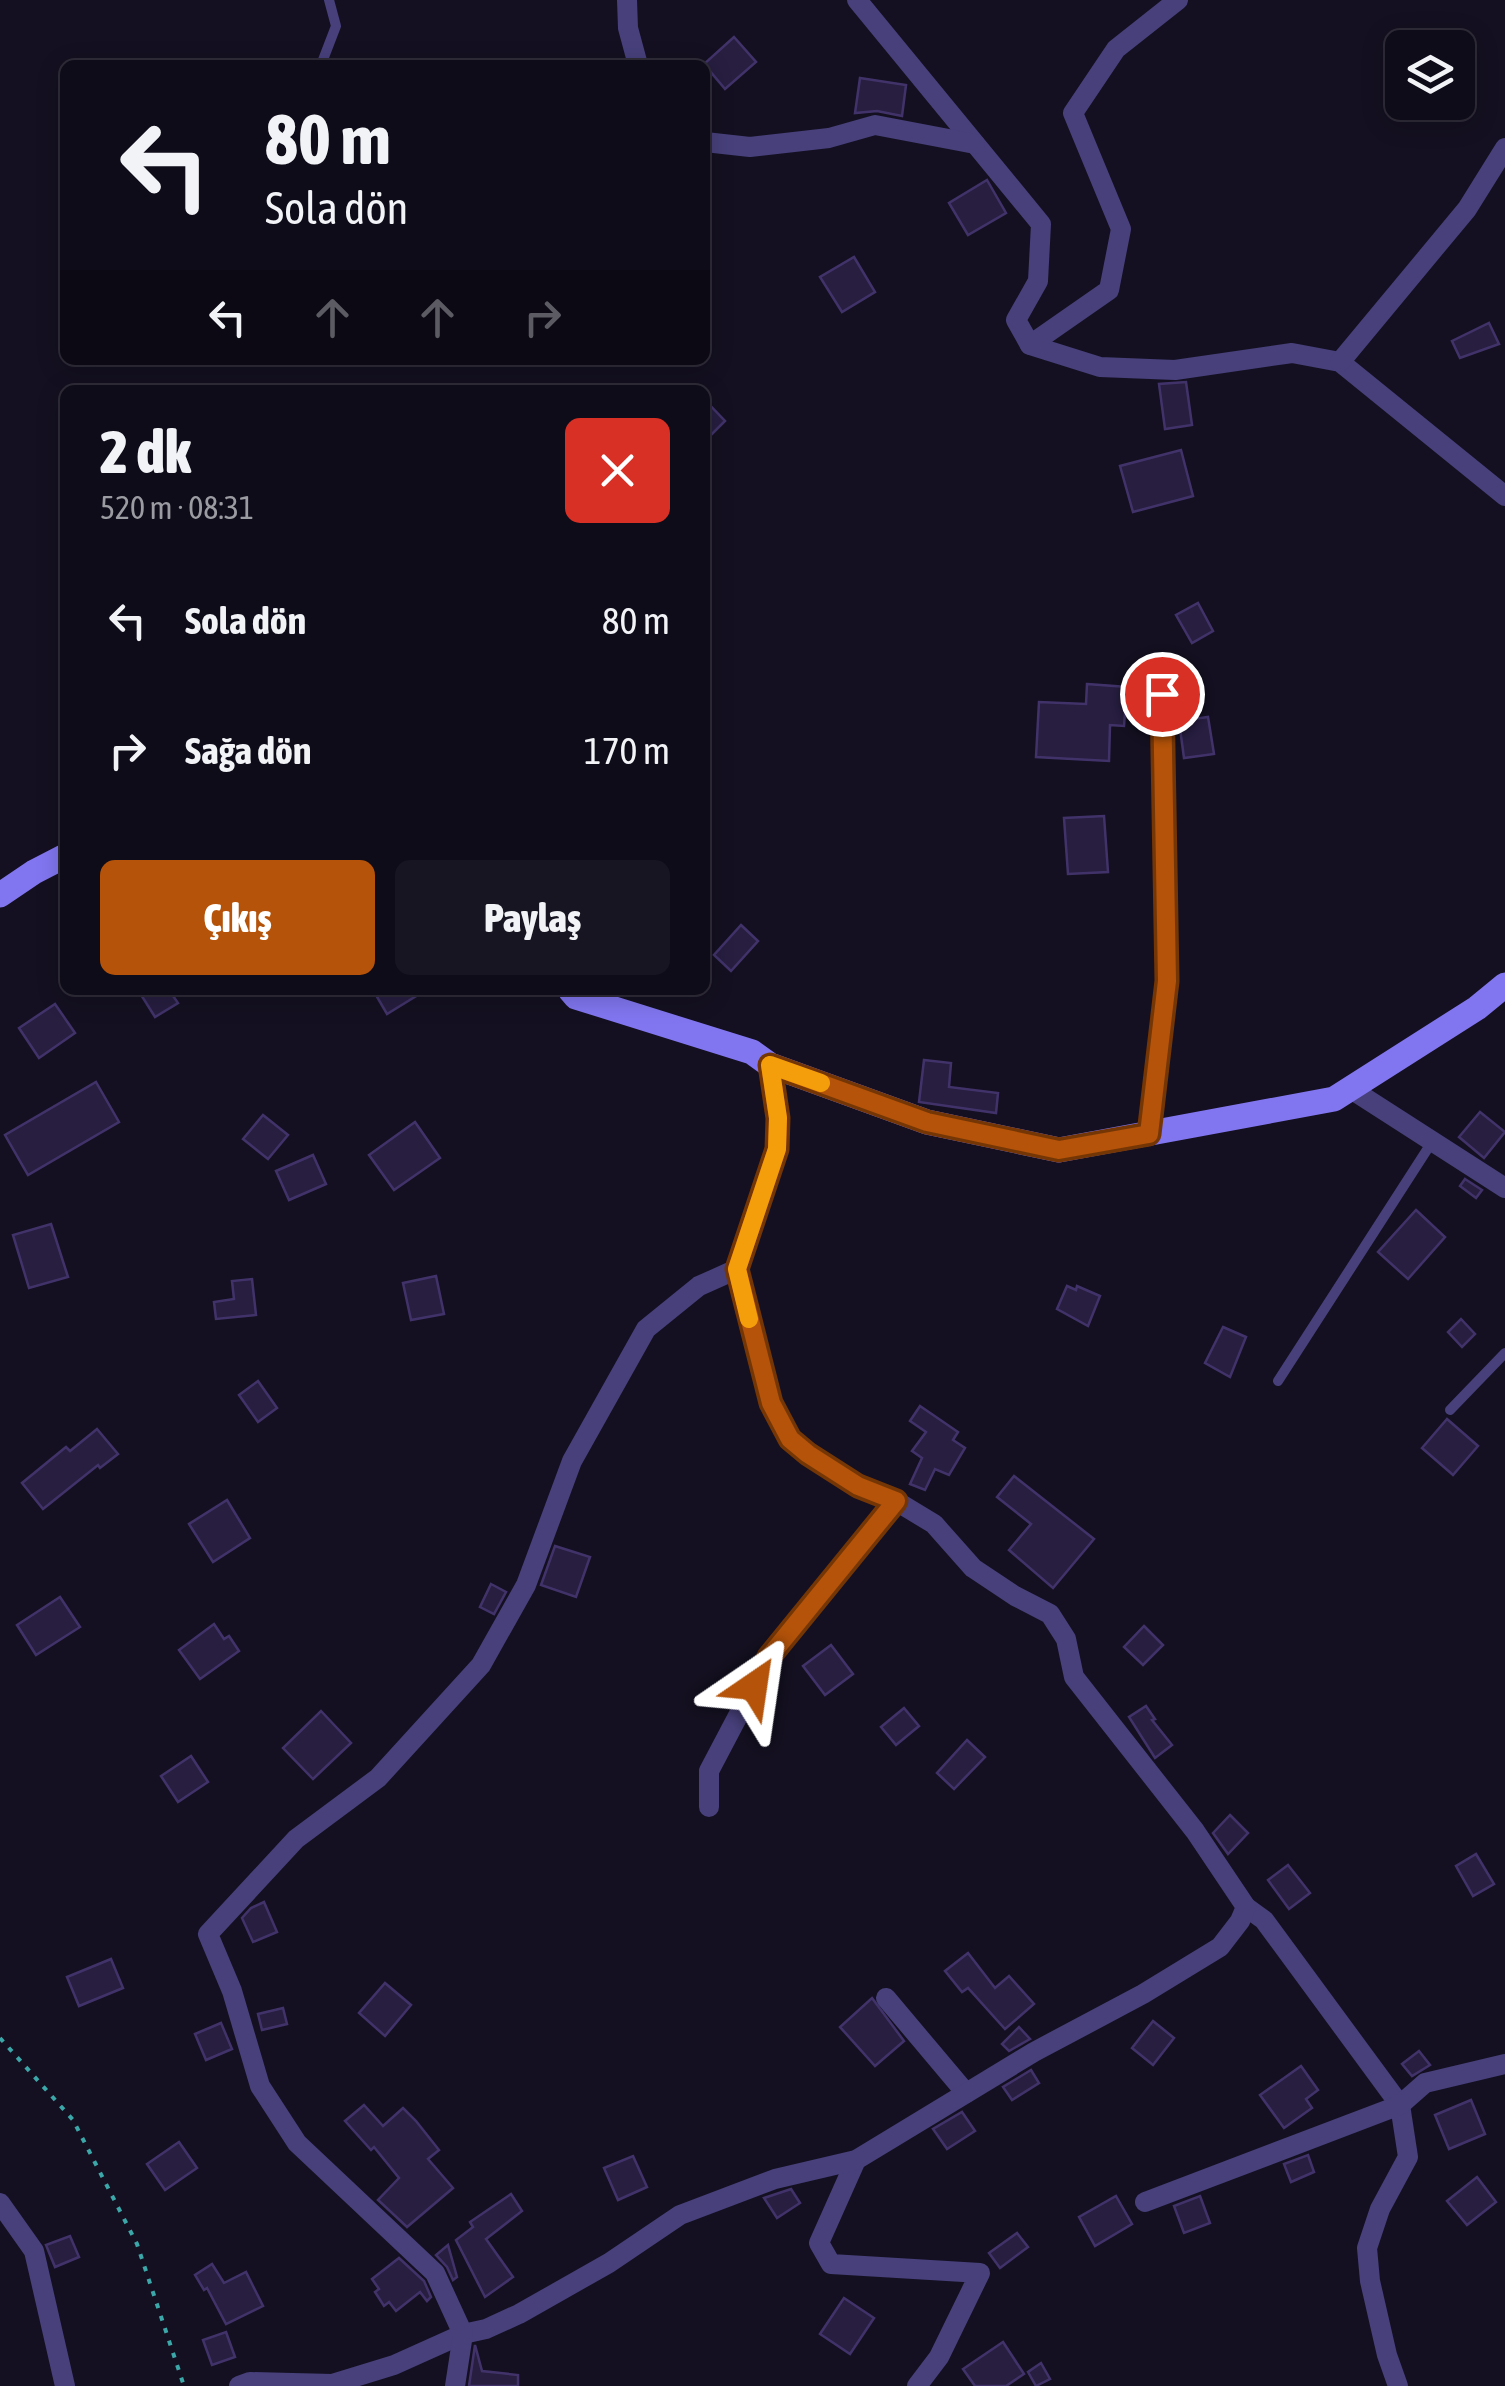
<!DOCTYPE html>
<html lang="tr">
<head>
<meta charset="utf-8">
<style>
	body { margin:0; font-family:"Asap Condensed",sans-serif; background:#181522; color:#f1f3f6; height:100vh; display:flex; flex-direction:column; font-size:38px; white-space:nowrap }
	* { box-sizing:border-box; margin:0 }
	p { font-size:32px; color:#9b9ba2 }
	.icon { flex:none; width:55px; height:55px; fill:none; stroke:currentColor; stroke-width:2; stroke-linecap:round; stroke-linejoin:round }
	.map { position:relative; flex:1; overflow:hidden }
	.sheet { position:absolute; left:60px; top:385px; width:650px; height:610px; display:flex; flex-direction:column; background:#0f0c19; border-radius:15px; box-shadow:0 5px 25px #0003,0 0 0 2px #2f2c38 }
	.sheet>* { flex:none }
	.guide { position:absolute; left:60px; top:60px; width:650px; height:305px; border-radius:15px; box-shadow:0 5px 25px #0003,0 0 0 2px #2f2c38; background:#0f0c19; color:#f1f3f6; overflow:hidden }
	.buttons { position:absolute; left:1385px; top:30px; display:grid; gap:20px }
	.buttons a { display:grid; place-items:center; width:90px; height:90px; border-radius:15px; background:#0f0c19; box-shadow:0 5px 25px #0003,0 0 0 2px #2f2c38; font-size:50px }
	.pin { position:absolute; display:grid; place-items:center; width:85px; height:85px; color:#fff; margin:-42px; border:5px solid #fff; border-radius:50%; box-shadow:0 2px 10px #0007 }
	.me { position:absolute; width:110px; margin:-55px; rotate:32deg; stroke-linejoin:round; filter:drop-shadow(0 0 8px #0008) }
	.turn { display:flex; align-items:center; gap:35px; height:210px; padding:0 40px; font-size:45px }
	.turn .icon { width:130px; height:130px; stroke-width:2.5 }
	.turn b { display:block; font-size:70px; line-height:85px }
	.lanes { display:flex; align-items:center; height:95px; padding:0 40px; background:#0003; justify-content:center; gap:50px; direction:ltr }
	.lanes .off { opacity:.35 }
	.round { display:grid; place-items:center; flex:none; width:105px; height:105px; border-radius:15px; background:#181522 }
	.headline { display:flex; align-items:center; justify-content:space-between; height:170px; padding:0 40px }
	h1 { font-size:60px; font-weight:800; line-height:75px }
	.cta { display:flex; gap:20px; margin-top:auto; padding:20px 40px }
	.cta a { flex:1; height:115px; border-radius:15px; background:#b45309; color:#fff; font-size:40px; font-weight:800; line-height:115px; text-align:center }
	.cta a+a { background:#181522; color:#f1f3f6 }
	ul { padding:0; list-style:none }
	li { display:flex; align-items:center; gap:30px; height:130px; padding:0 40px }
	li div { flex:1 }
	li b { display:block; font-size:38px }
	li em { font-style:normal }
	.map>svg:first-child { display:block }
</style>
</head>
<body>
<div class="map">
<svg width="1505" height="2386" viewBox="0 0 1505 2386">
	<rect width="100%" height="100%" fill="#141021"/>
	<g fill="#271e40" stroke="#41336a" stroke-width="2.5">
		<polygon points="734,37 756,62 725,89 704,64"/>
		<polygon points="860,78 906,85 902,116 877,111 855,113"/>
		<polygon points="987,180 1006,213 968,235 949,203"/>
		<polygon points="854,257 875,292 842,312 820,277"/>
		<polygon points="1489,323 1499,344 1460,358 1452,341"/>
		<polygon points="1186,382 1192,425 1165,429 1159,384"/>
		<polygon points="705,400 725,421 705,441"/>
		<polygon points="1181,450 1193,496 1133,512 1120,466"/>
		<polygon points="1198,603 1213,631 1192,643 1176,615"/>
		<polygon points="1087,684 1127,687 1124,726 1110,725 1109,761 1036,757 1039,702 1086,704"/>
		<polygon points="1208,717 1214,754 1184,758 1179,721"/>
		<polygon points="1104,816 1108,872 1068,874 1064,818"/>
		<polygon points="741,925 758,941 731,971 714,955"/>
		<polygon points="138,990 169,990 178,1003 155,1017"/>
		<polygon points="373,990 426,990 387,1014"/>
		<polygon points="55,1004 75,1033 39,1058 19,1028"/>
		<polygon points="924,1060 951,1063 949,1087 998,1093 996,1113 919,1102"/>
		<polygon points="96,1082 119,1122 28,1175 5,1135"/>
		<polygon points="1480,1112 1505,1132 1484,1158 1459,1137"/>
		<polygon points="263,1115 288,1135 268,1159 243,1139"/>
		<polygon points="415,1122 440,1158 394,1190 369,1155"/>
		<polygon points="313,1155 326,1184 289,1200 276,1171"/>
		<polygon points="1465,1179 1482,1190 1476,1198 1460,1186"/>
		<polygon points="1416,1210 1445,1237 1408,1279 1378,1252"/>
		<polygon points="51,1224 68,1277 29,1288 13,1235"/>
		<polygon points="436,1276 444,1314 411,1320 403,1283"/>
		<polygon points="252,1279 256,1315 216,1319 214,1302 234,1299 232,1281"/>
		<polygon points="1067,1286 1076,1290 1077,1286 1100,1296 1088,1326 1057,1309"/>
		<polygon points="1461,1319 1475,1334 1462,1347 1448,1332"/>
		<polygon points="1223,1327 1246,1337 1230,1377 1205,1363"/>
		<polygon points="258,1381 277,1408 258,1422 239,1395"/>
		<polygon points="920,1406 958,1432 953,1440 965,1448 949,1475 935,1469 925,1490 910,1484 922,1458 912,1451 926,1432 910,1421"/>
		<polygon points="1447,1419 1478,1446 1453,1475 1422,1448"/>
		<polygon points="97,1429 118,1454 100,1468 98,1465 43,1509 22,1483 66,1447 70,1451"/>
		<polygon points="1014,1476 1094,1539 1053,1588 1009,1550 1031,1524 997,1497"/>
		<polygon points="227,1500 250,1538 213,1562 189,1524"/>
		<polygon points="555,1546 590,1557 576,1597 541,1585"/>
		<polygon points="491,1584 506,1592 494,1614 480,1607"/>
		<polygon points="60,1597 80,1627 36,1655 17,1625"/>
		<polygon points="214,1624 224,1639 229,1636 239,1651 200,1679 179,1650"/>
		<polygon points="1144,1626 1163,1645 1143,1665 1124,1647"/>
		<polygon points="831,1645 853,1674 825,1695 803,1666"/>
		<polygon points="1146,1706 1155,1719 1152,1720 1172,1745 1155,1758 1129,1717"/>
		<polygon points="904,1708 919,1726 896,1745 881,1727"/>
		<polygon points="321,1711 351,1743 313,1779 283,1748"/>
		<polygon points="967,1740 985,1757 954,1789 937,1773"/>
		<polygon points="191,1756 208,1782 178,1802 161,1776"/>
		<polygon points="1230,1815 1248,1833 1228,1854 1213,1833"/>
		<polygon points="1476,1854 1494,1884 1473,1896 1456,1866"/>
		<polygon points="1288,1865 1310,1893 1289,1909 1268,1880"/>
		<polygon points="264,1902 277,1932 253,1942 242,1918 251,1908"/>
		<polygon points="968,1953 995,1988 1009,1976 1034,2004 1005,2029 968,1988 962,1992 945,1971"/>
		<polygon points="111,1959 123,1988 79,2006 67,1977"/>
		<polygon points="385,1983 411,2005 385,2036 359,2013"/>
		<polygon points="872,1998 904,2041 875,2066 840,2027"/>
		<polygon points="283,2008 287,2024 262,2030 258,2014"/>
		<polygon points="1153,2021 1174,2038 1153,2065 1132,2048"/>
		<polygon points="221,2023 232,2049 206,2060 195,2034"/>
		<polygon points="1019,2027 1030,2039 1009,2051 1002,2044"/>
		<polygon points="1419,2051 1430,2065 1412,2076 1402,2064"/>
		<polygon points="1301,2066 1318,2090 1306,2099 1312,2108 1284,2128 1260,2095"/>
		<polygon points="1031,2070 1039,2083 1012,2100 1003,2087"/>
		<polygon points="1471,2100 1485,2134 1449,2149 1435,2115"/>
		<polygon points="364,2105 383,2126 403,2108 416,2121 439,2150 428,2159 453,2188 407,2227 378,2200 399,2178 374,2147 371,2150 345,2121"/>
		<polygon points="962,2112 975,2131 947,2149 933,2129"/>
		<polygon points="179,2142 197,2168 165,2190 147,2164"/>
		<polygon points="1308,2155 1314,2172 1291,2182 1284,2164"/>
		<polygon points="633,2156 647,2187 618,2200 604,2168"/>
		<polygon points="1477,2177 1496,2202 1467,2225 1447,2201"/>
		<polygon points="791,2189 800,2203 777,2218 764,2198"/>
		<polygon points="511,2194 522,2211 486,2239 513,2277 485,2297 456,2240 473,2227 470,2222"/>
		<polygon points="1116,2196 1132,2224 1095,2246 1079,2217"/>
		<polygon points="1200,2196 1210,2223 1184,2233 1174,2206"/>
		<polygon points="1017,2233 1028,2247 1000,2268 989,2253"/>
		<polygon points="70,2236 79,2257 55,2267 46,2245"/>
		<polygon points="448,2245 457,2277 453,2280 447,2267 436,2255"/>
		<polygon points="399,2258 424,2281 431,2297 427,2301 420,2292 396,2311 389,2302 384,2306 375,2292 379,2289 372,2279"/>
		<polygon points="212,2264 224,2283 246,2272 263,2306 226,2324 207,2288 204,2290 195,2275"/>
		<polygon points="844,2298 874,2318 850,2354 820,2334"/>
		<polygon points="226,2332 235,2357 212,2365 203,2340"/>
		<polygon points="1003,2342 1024,2374 1006,2386 975,2386 963,2369"/>
		<polygon points="475,2345 482,2371 518,2375 518,2386 469,2386"/>
		<polygon points="1041,2363 1050,2379 1036,2386 1028,2372"/>
	</g>
	<g fill="none" stroke-linecap="round" stroke-linejoin="round">
		<polyline stroke="#3ca7a8" stroke-width="4" stroke-dasharray="5 8" stroke-linecap="butt" points="0,2038 73,2120 137,2244 184,2386"/>
		<g stroke="#47407b" stroke-width="10">
			<polyline points="321,65 336,26 329,0"/>
			<polyline points="1150,1132 1167,981 1162,694"/>
			<polyline points="1278,1381 1432,1142"/>
			<polyline points="1450,1410 1505,1353"/>
		</g>
		<g stroke="#47407b" stroke-width="20">
			<polyline points="627,0 628,28 638,65"/>
			<polyline points="857,0 1041,224 1038,281 1016,320 1030,345 1100,367 1175,370 1292,353 1340,362 1505,496"/>
			<polyline points="705,142 750,147 829,138 875,125 975,144"/>
			<polyline points="1030,345 1109,290 1121,229 1073,113 1116,49 1178,0"/>
			<polyline points="1340,362 1467,209 1505,148"/>
			<polyline points="1351,1089 1505,1188"/>
			<polyline points="709,1807 709,1771 769,1657 896,1501"/>
			<polyline points="1246,1907 1264,1920 1400,2105 1408,2157 1380,2209 1367,2248 1370,2281 1387,2355 1398,2386"/>
			<polyline points="886,1998 966,2093"/>
			<polyline points="856,2160 819,2243 831,2264 980,2273 939,2357 917,2386"/>
			<polyline points="1145,2202 1400,2105 1425,2083 1505,2064"/>
			<polyline points="0,2203 34,2251 65,2386"/>
			<polyline points="239,2386 250,2382 332,2384 394,2365 463,2334 486,2329 519,2314 609,2263 680,2215 775,2179 856,2160 1034,2052 1143,1994 1220,1947 1240,1921 1246,1907 1195,1831 1074,1677 1066,1639 1050,1614 1015,1596 973,1568 934,1524 896,1501 858,1486 789,1439 771,1403 737,1269 777,1149 777,1119 770,1065"/>
			<polyline points="455,2386 463,2334 435,2273 297,2143 260,2086 232,1991 208,1934 296,1839 378,1778 481,1665 526,1585 572,1461 646,1329 699,1286 737,1269"/>
		</g>
		<g stroke="#8276f0" stroke-width="25">
			<polyline points="0,895 34,872 65,856"/>
			<polyline points="570,990 576,997 752,1052 770,1065 927,1122 1059,1150 1334,1099 1477,1008 1505,985"/>
		</g>
	</g>
	<g fill="none" stroke-linecap="round" stroke-linejoin="round">
		<g stroke="#753606" stroke-width="25">
			<polyline id="route" points="754,1686 769,1657 896,1501 858,1486 808,1454 790,1439 771,1403 737,1269 777,1149 778,1118 770,1065 927,1122 1059,1150 1149,1134 1167,981 1162,694"/>
		</g>
		<use href="#route" stroke="#b45309" stroke-width="18"/>
		<polyline stroke="#f59e0b" stroke-width="18" points="749,1319 737,1269 777,1149 778,1118 770,1065 821,1083"/>
	</g>
</svg>
<div class="buttons">
<a><svg class="icon" aria-label="layers" viewBox="0 0 24 24"><path d="M12 4l9 5-9 5-9-5zM3 14l9 5 9-5"/></svg></a>
</div>
<div class="pin" style="left:1162px;top:694px;background:#d93025"><svg class="icon" aria-label="arrive" viewBox="0 0 24 24"><path d="M6 21V4h12l-3 4 3 4H6"/></svg></div>
<svg class="me" style="left:754px;top:1686px" viewBox="-20 -20 40 40"><path d="M0-17L14 15 0 8-14 15z" fill="#b45309" stroke="#fff" stroke-width="4"/></svg>
<div class="guide">
<div class="turn"><svg class="icon" aria-label="left" viewBox="0 0 24 24"><path d="M17 20v-9H6M10 6l-5 5 5 5"/></svg><div><b>80 m</b>Sola dön</div></div>
<div class="lanes"><svg class="icon" aria-label="left" viewBox="0 0 24 24"><path d="M17 20v-9H6M10 6l-5 5 5 5"/></svg><svg class="icon off" aria-label="ahead" viewBox="0 0 24 24"><path d="M12 20V5M6 11l6-6 6 6"/></svg><svg class="icon off" aria-label="ahead" viewBox="0 0 24 24"><path d="M12 20V5M6 11l6-6 6 6"/></svg><svg class="icon off" aria-label="right" viewBox="0 0 24 24"><path d="M7 20v-9h11M14 6l5 5-5 5"/></svg></div>
</div>
<section class="sheet">
<div class="headline"><div><h1>2 dk</h1><p>520 m · 08:31</p></div><a class="round" style="background:#d93025;color:#fff"><svg class="icon" aria-label="close" viewBox="0 0 24 24"><path d="M6 6l12 12M18 6L6 18"/></svg></a></div>
<ul>
<li><svg class="icon" aria-label="left" viewBox="0 0 24 24"><path d="M17 20v-9H6M10 6l-5 5 5 5"/></svg><div><b>Sola dön</b></div><em>80 m</em></li>
<li><svg class="icon" aria-label="right" viewBox="0 0 24 24"><path d="M7 20v-9h11M14 6l5 5-5 5"/></svg><div><b>Sağa dön</b></div><em>170 m</em></li>
</ul>
<div class="cta"><a>Çıkış</a><a>Paylaş</a></div>
</section>
</div>
</body>
</html>
